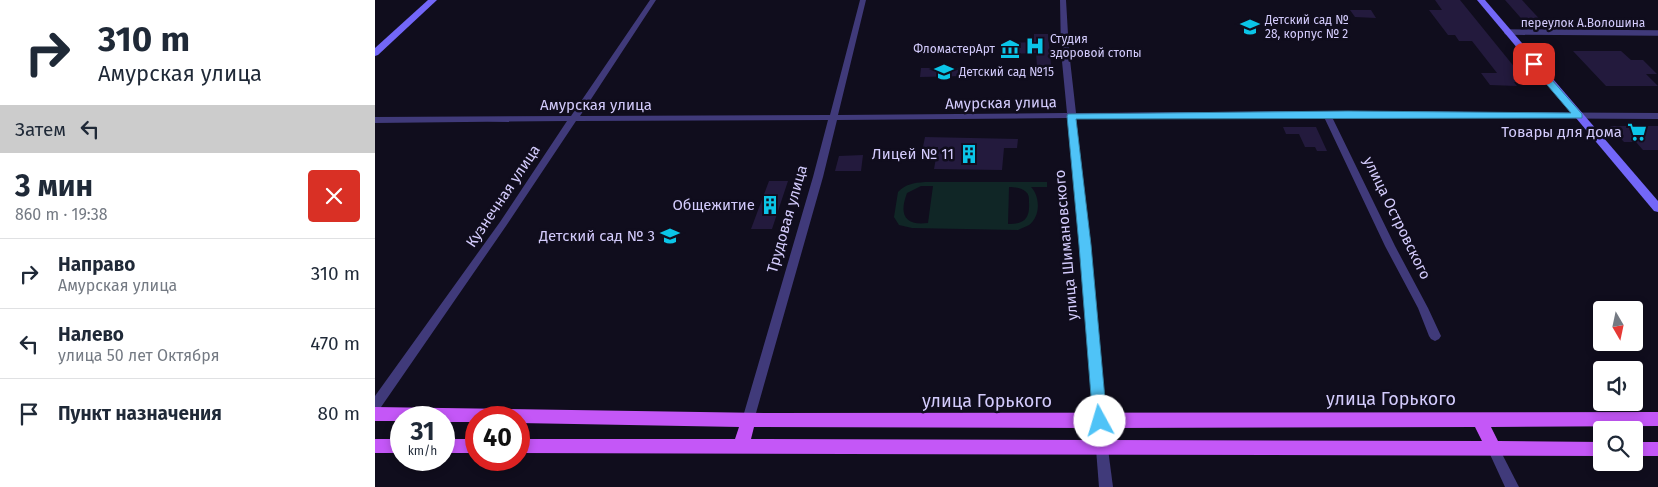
<!DOCTYPE html>
<html lang="ru">
<head>
<meta charset="utf-8">
<style>
	body { margin:0; font-family:"Fira Sans",sans-serif; background:#f2f2f3; color:#1f2937; height:100vh; display:flex; flex-direction:column; font-size:19px; white-space:nowrap }
	* { box-sizing:border-box; margin:0 }
	p { font-size:16px; color:#747a83 }
	.icon { flex:none; width:28px; height:28px; fill:none; stroke:currentColor; stroke-width:2; stroke-linecap:round; stroke-linejoin:round }
	.map { position:relative; flex:1; overflow:hidden }
	.sheet { display:flex; flex-direction:column; background:#fff; width:375px }
	.sheet>* { flex:none }
	.banner { background:#fff; color:#1f2937; overflow:hidden }
	.needle { width:32px; rotate:171deg }
	.buttons { position:absolute; left:1218px; top:301px; display:grid; gap:10px }
	.buttons a { display:grid; place-items:center; width:50px; height:50px; border-radius:5px; background:#fff; box-shadow:0 2px 8px #0003; font-size:25px }
	.speed { position:absolute; left:15px; top:406px; display:flex; gap:10px; font-size:25px; font-weight:700; text-align:center }
	.speed>* { display:grid; place-content:center; width:65px; height:65px; border-radius:50%; background:#fff; box-shadow:0 2px 8px #0003; line-height:1 }
	.speed small { font-size:12px; font-weight:400 }
	.speed .limit { border:8px solid #d22; background:#fff; color:#111 }
	.pin { position:absolute; display:grid; place-items:center; width:42px; height:42px; color:#fff; margin:-21px; border-radius:10px; box-shadow:0 2px 8px #0006 }
	.me { position:absolute; width:55px; margin:-28px; rotate:354deg; stroke-linejoin:round; filter:drop-shadow(0 0 4px #0008) }
	.turn { display:flex; align-items:center; gap:18px; height:105px; padding:0 15px; font-size:22px }
	.turn .icon { width:65px; height:65px; stroke-width:2.5 }
	.turn b { display:block; font-size:35px; line-height:42px }
	.then { display:flex; align-items:center; height:48px; padding:0 15px; background:#0003; gap:10px; font-size:19px }
	.round { display:grid; place-items:center; flex:none; width:52px; height:52px; border-radius:5px; background:#f2f2f3 }
	.headline { display:flex; align-items:center; justify-content:space-between; height:85px; padding:0 15px }
	h1 { font-size:30px; font-weight:700; line-height:38px }
	ul { padding:0; list-style:none }
	li { display:flex; align-items:center; gap:15px; height:70px; padding:0 15px; border-top:1px solid #e0e1e3 }
	li div { flex:1 }
	li b { display:block; font-size:19px }
	li em { font-style:normal }
	main { display:flex; flex:1; min-height:0 }
	.map>svg:first-child { display:block }
</style>
</head>
<body>
<main>
<section class="sheet">
<div class="banner">
<div class="turn"><svg class="icon" aria-label="right" viewBox="0 0 24 24"><path d="M7 20v-9h11M14 6l5 5-5 5"/></svg><div><b>310 m</b>Амурская улица</div></div>
<div class="then">Затем<svg class="icon" aria-label="left" viewBox="0 0 24 24"><path d="M17 20v-9H6M10 6l-5 5 5 5"/></svg></div>
</div>
<div class="headline"><div><h1>3 мин</h1><p>860 m · 19:38</p></div><a class="round" style="background:#d93025;color:#fff"><svg class="icon" aria-label="close" viewBox="0 0 24 24"><path d="M6 6l12 12M18 6L6 18"/></svg></a></div>
<ul>
<li><svg class="icon" aria-label="right" viewBox="0 0 24 24"><path d="M7 20v-9h11M14 6l5 5-5 5"/></svg><div><b>Направо</b><p>Амурская улица</p></div><em>310 m</em></li>
<li><svg class="icon" aria-label="left" viewBox="0 0 24 24"><path d="M17 20v-9H6M10 6l-5 5 5 5"/></svg><div><b>Налево</b><p>улица 50 лет Октября</p></div><em>470 m</em></li>
<li><svg class="icon" aria-label="arrive" viewBox="0 0 24 24"><path d="M6 21V4h12l-3 4 3 4H6"/></svg><div><b>Пункт назначения</b></div><em>80 m</em></li>
</ul>
</section>
<div class="map">
<svg width="1283" height="487" viewBox="0 0 1283 487">
	<rect width="100%" height="100%" fill="#100d1d"/>
	<path fill="#102626" fill-rule="evenodd" d="M550,182H672V187H656C665,196 666,216 654,225C651,227 646,228 643,230L537,228L524,225L519,217L523,192C531,184 538,183 550,182ZM546,186H558L553,223C529,226 524,214 532,193ZM634,187C639,187 646,188 650,191C654,194 654,197 654,202C655,218 650,224 633,224Z"/>
	<g fill="#231a3d">
		<polygon points="1060,0 1085,0 1141,69 1146,69 1156,82 1139,82 1142,86 1115,85 1106,73 1122,73 1097,41 1084,41 1080,35 1073,35 1054,10 1067,10"/>
		<polygon points="1130,0 1147,0 1171,26 1153,26"/>
		<polygon points="975,10 996,10 1001,18 980,17"/>
		<polygon points="659,34 673,34 676,65 662,66 661,53 634,54 633,43 659,42"/>
		<polygon points="1198,51 1246,51 1256,60 1268,60 1282,74 1271,74 1283,86 1231,86"/>
		<polygon points="546,68 592,68 591,76 545,77"/>
		<polygon points="1235,126 1283,126 1283,150 1268,150 1261,142 1249,142"/>
		<polygon points="908,127 941,127 952,151 942,151 940,147 930,147 924,134 911,134"/>
		<polygon points="550,137 643,139 642,148 629,148 627,170 559,169 563,147 548,147"/>
		<polygon points="488,155 486,171 460,171 464,156"/>
		<polygon points="394,181 413,181 397,229 376,229"/>
	</g>
	<g fill="none" stroke-linecap="round" stroke-linejoin="round">
		<polyline stroke="#403a7a" stroke-width="5.5" points="1132,32 1283,33"/>
		<g fill="#403a7a" fill-rule="evenodd">
			<polygon points="275,0 281,0 205,116 455,115 485,0 491,0 463,115 692,113 686,51 685,0 691,0 694,51 701,113 973,111 1283,113 1283,119 957,117 1020,246 1053,308 1066,336 1064,339 1060,341 1056,339 1054,336 1043,308 1010,246 949,117 701,118 715,245 731,421 729,425 725,427 721,425 719,421 705,245 693,118 462,120 448,177 379,420 377,424 373,426 369,424 367,420 438,177 453,120 201,121 131,226 4,410 0,411 0,396 125,222 192,121 0,123 0,117 196,116"/>
			<polygon points="727,443 731,445 733,449 738,487 724,487 721,449 723,445"/>
			<polygon points="1119,444 1123,446 1144,487 1130,487 1113,450 1115,446"/>
		</g>
		<g fill="#7367f8" fill-rule="evenodd">
			<polygon points="53,0 62,0 3,55 0,56 0,48"/>
			<polygon points="1102,0 1110,0 1283,201 1283,212 1279,211"/>
		</g>
		<g fill="#c457f7" fill-rule="evenodd">
			<path d="M0,407L391,413L1283,412V426L1116,427L1123,441L1226,442V456L144,453V439H360L364,427L144,423V418H101V422H69V418H26V421H0ZM379,427L718,428L719,440L376,439ZM1100,427L1107,441L734,440L733,428Z"/>
			<rect x="0" y="439" width="26" height="14"/>
			<rect x="69" y="439" width="32" height="14"/>
			<rect x="1259" y="442" width="24" height="14"/>
		</g>
	</g>
	<polygon fill="#4fc3f7" stroke="#337fa1" points="1159,62 1162,63 1207,114 1207,118 701,119 716,245 732,421 730,426 725,428 720,426 718,421 704,245 692,116 693,114 973,111 1196,113 1156,66 1155,64"/>
	<defs>
		<g id="school-bare" transform="scale(1.5)"><path d="M0-5L7-2L0 1L-7-2ZM-4 1L0 2.5L4 1V4Q0 6-4 4Z" fill="#0bc5e8" stroke="#100d1d" stroke-width="2.5" paint-order="stroke"/></g>
		<g id="hospital-bare" transform="scale(1.5)"><path d="M-5-5h3v3.5h4V-5h3V5h-3V1.5h-4V5h-3Z" fill="#0bc5e8" stroke="#100d1d" stroke-width="2.5" paint-order="stroke"/></g>
		<g id="museum-bare" transform="scale(1.5)"><path d="M0-6L6-3V-2H-6V-3ZM-5-1h2V3h-2ZM-1-1h2V3h-2ZM3-1h2V3H3ZM-6 4H6V6H-6Z" fill="#0bc5e8" stroke="#100d1d" stroke-width="2.5" paint-order="stroke"/></g>
		<g id="supermarket-bare" transform="scale(1.5)"><path d="M-6-5.5h2.5l.6 2H6L4.5 2H-2.5L-4.4-4H-6ZM-1.5 3.2a1.3 1.3 0 1 0 .1 0ZM3 3.2a1.3 1.3 0 1 0 .1 0Z" fill="#0bc5e8" stroke="#100d1d" stroke-width="2.5" paint-order="stroke"/></g>
		<g id="building-bare" transform="scale(1.5)"><path d="M-4-6H4V6H1V3H-1V6H-4ZM-2.5-4.3h1.7v1.8h-1.7ZM.8-4.3h1.7v1.8H.8ZM-2.5-1h1.7V.8h-1.7ZM.8-1h1.7V.8H.8Z" fill="#0bc5e8" stroke="#100d1d" stroke-width="2.5" paint-order="stroke"/></g>
	</defs>
	<g fill-rule="evenodd">
		<use href="#school-bare" x="875" y="27"/>
		<use href="#hospital-bare" x="660" y="46"/>
		<use href="#museum-bare" x="635" y="49"/>
		<use href="#school-bare" x="569" y="72"/>
		<use href="#supermarket-bare" x="1262" y="132"/>
		<use href="#building-bare" x="594" y="154"/>
		<use href="#building-bare" x="395" y="205"/>
		<use href="#school-bare" x="295" y="236"/>
	</g>
	<g text-anchor="middle" dominant-baseline="central" stroke-width="5" stroke-linejoin="round" paint-order="stroke">
		<g font-size="12" fill="#d3cbfc" stroke="#100d1d" text-anchor="start">
			<text x="890" y="20">Детский сад №<tspan x="890" dy="14">28, корпус № 2</tspan></text>
			<text x="675" y="39">Студия<tspan x="675" dy="14">здоровой стопы</tspan></text>
			<text x="620" y="49" text-anchor="end">ФломастерАрт</text>
			<text x="584" y="72">Детский сад №15</text>
		</g>
		<g font-size="12" fill="#d3cbfc" stroke="#100d1d">
			<text x="1208" y="23">переулок А.Волошина</text>
		</g>
		<g font-size="15" fill="#d3cbfc" stroke="#100d1d">
			<text transform="translate(626 103) rotate(-1)">Амурская улица</text>
			<text x="221" y="105">Амурская улица</text>
			<text transform="translate(128 196) rotate(-56)">Кузнечная улица</text>
			<text transform="translate(1022 218) rotate(64)">улица Островского</text>
			<text transform="translate(412 219) rotate(-74)">Трудовая улица</text>
			<text transform="translate(691 245) rotate(-95)">улица Шимановского</text>
		</g>
		<g font-size="15" fill="#d3cbfc" stroke="#100d1d" text-anchor="end">
			<text x="1247" y="132">Товары для дома</text>
			<text x="579" y="154">Лицей № 11</text>
			<text x="380" y="205">Общежитие</text>
			<text x="280" y="236">Детский сад № 3</text>
		</g>
		<g font-size="18" fill="#d3cbfc" stroke="#100d1d">
			<text x="1016" y="399">улица Горького</text>
			<text x="612" y="401">улица Горького</text>
		</g>
	</g>
</svg>
<div class="buttons">
<a><svg class="needle" viewBox="-14 -14 28 28"><path d="M0-13l5 13h-10z" fill="#e53935"/><path d="M0 13l5-13h-10z" fill="#747a83"/></svg></a>
<a><svg class="icon" aria-label="sound" viewBox="0 0 24 24"><path d="M4 9h4l5-4v14l-5-4H4zM17 9q2 3 0 6"/></svg></a>
<a><svg class="icon" aria-label="search" viewBox="0 0 24 24"><circle cx="10" cy="10" r="6"/><path d="M15 15l6 6"/></svg></a>
</div>
<div class="speed"><div>31<small>km/h</small></div><div class="limit">40</div></div>
<div class="pin" style="left:1159px;top:64px;background:#d93025"><svg class="icon" aria-label="arrive" viewBox="0 0 24 24"><path d="M6 21V4h12l-3 4 3 4H6"/></svg></div>
<svg class="me" style="left:725px;top:421px" viewBox="-20 -20 40 40"><circle r="19" fill="#fff"/><path d="M0-13L10 11 0 6-10 11z" fill="#4fc3f7"/></svg>
</div>
</main>
</body>
</html>
